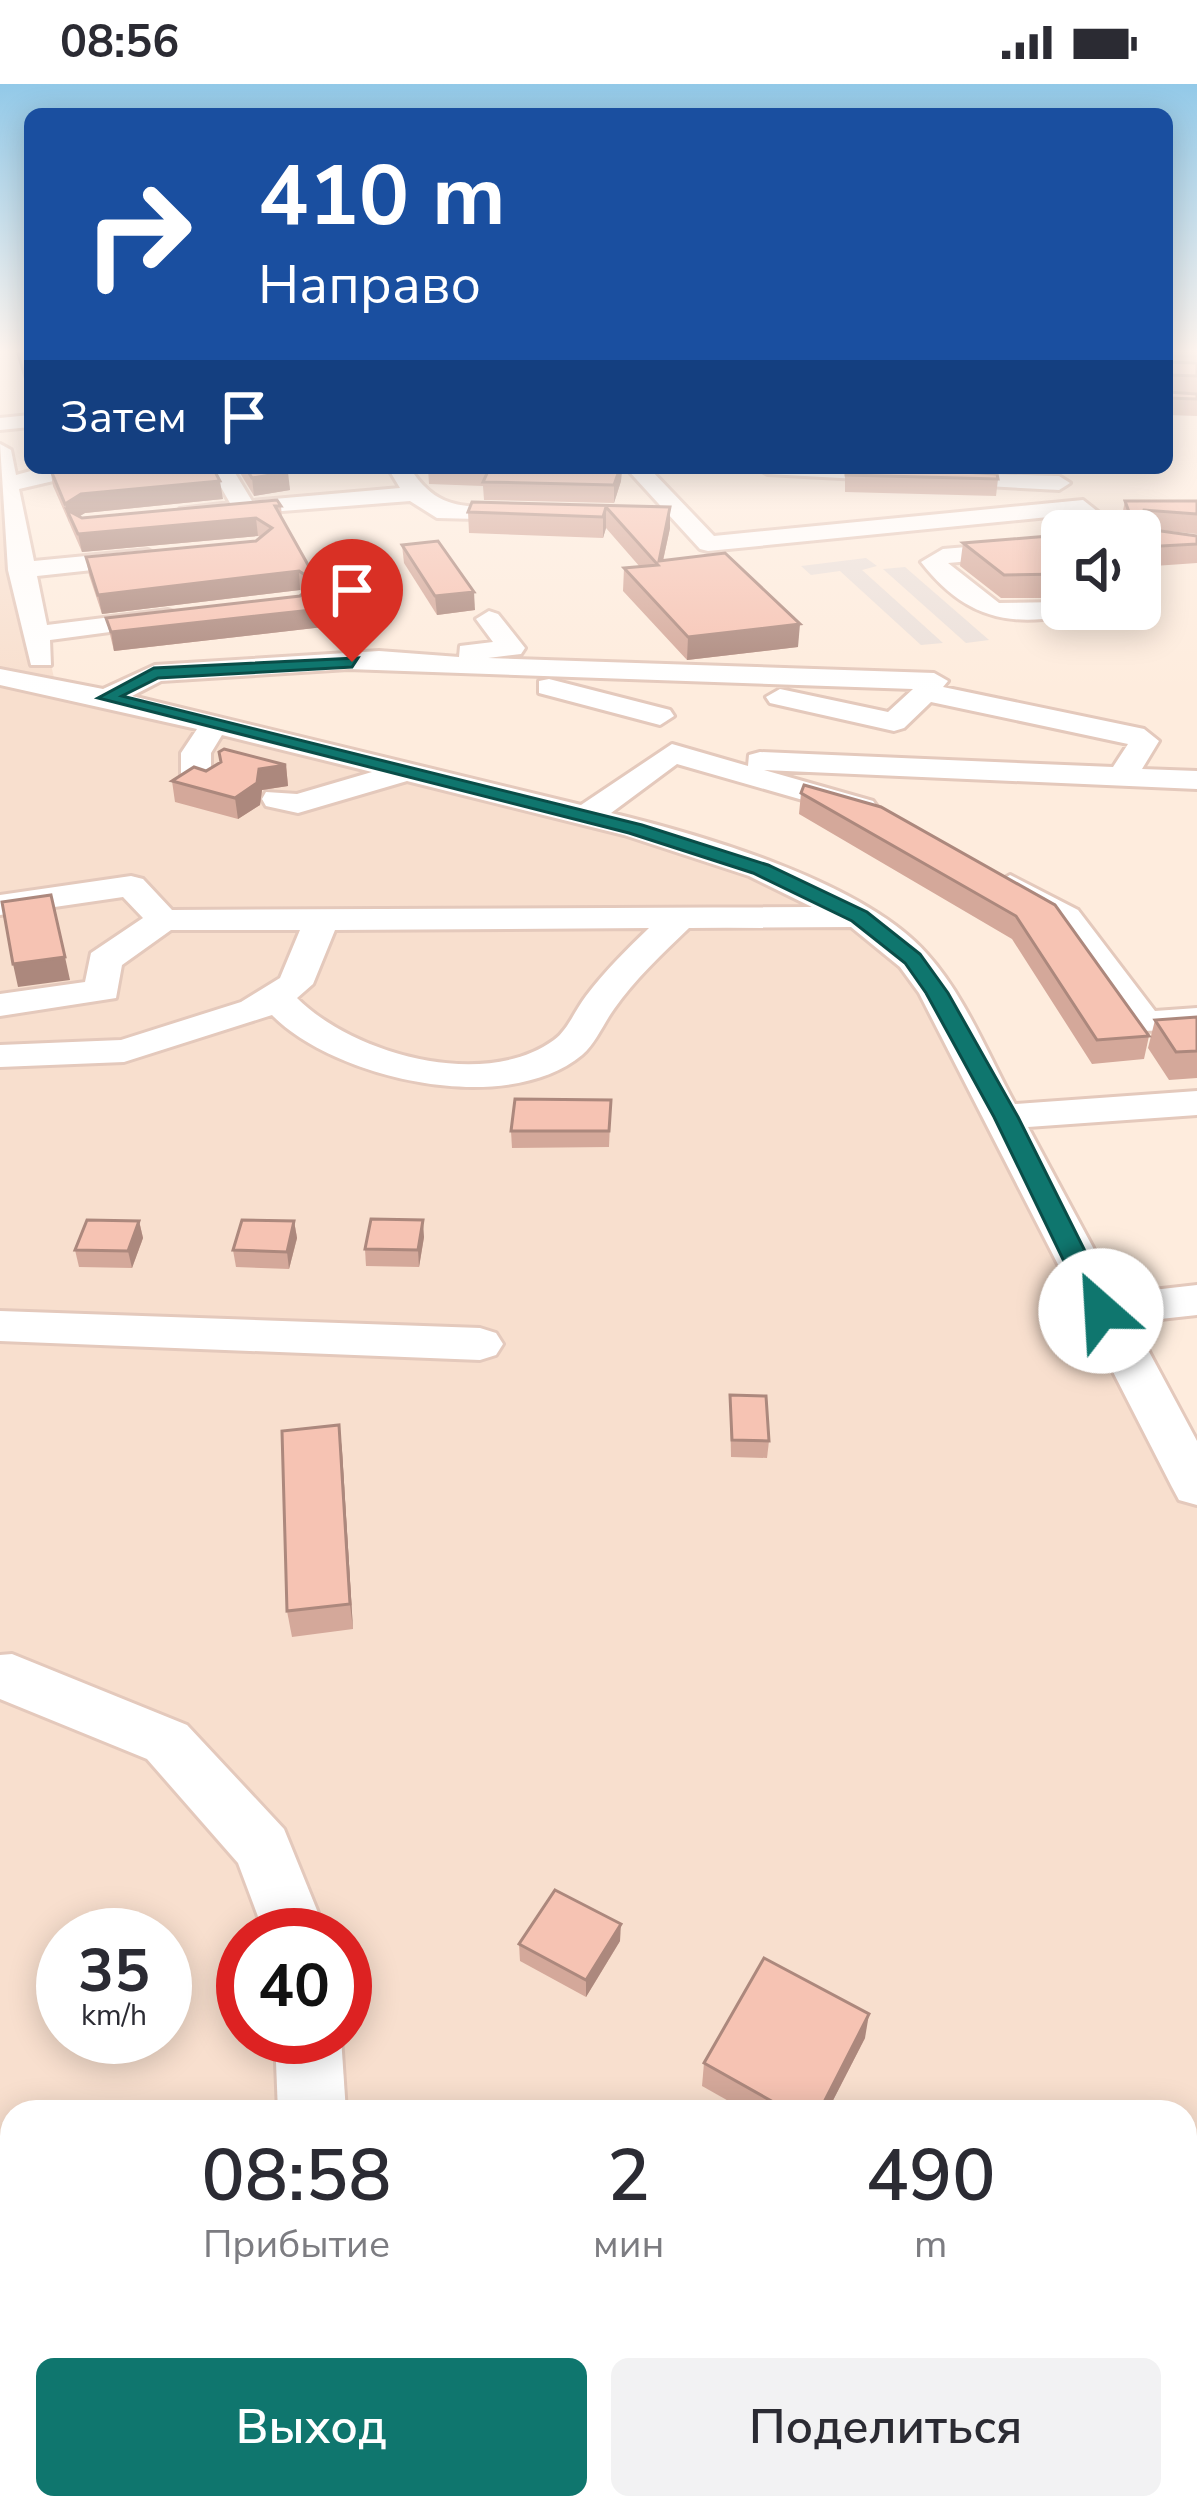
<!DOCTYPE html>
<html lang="ru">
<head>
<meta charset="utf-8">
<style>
	body { margin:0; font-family:"Nunito Sans",sans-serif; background:#f2f2f3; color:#2b2b33; height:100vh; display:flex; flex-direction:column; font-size:45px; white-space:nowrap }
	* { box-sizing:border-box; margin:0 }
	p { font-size:39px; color:#7c7c81 }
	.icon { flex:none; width:66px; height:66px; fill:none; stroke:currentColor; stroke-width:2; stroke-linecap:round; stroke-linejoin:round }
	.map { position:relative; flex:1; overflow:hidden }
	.sheet { position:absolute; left:0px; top:2016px; width:1197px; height:420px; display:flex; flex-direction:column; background:#fff; border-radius:36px 36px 0 0; box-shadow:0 6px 30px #0003 }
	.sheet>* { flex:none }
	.guide { position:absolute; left:24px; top:24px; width:1149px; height:366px; border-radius:18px; box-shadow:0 6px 30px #0003; background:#1a4fa0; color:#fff; overflow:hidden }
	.fabs { position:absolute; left:1041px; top:426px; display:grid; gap:24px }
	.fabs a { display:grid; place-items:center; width:120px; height:120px; border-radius:18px; background:#fff; box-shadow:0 6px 30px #0003; font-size:60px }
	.speed { position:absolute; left:36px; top:1824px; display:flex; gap:24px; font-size:60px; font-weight:700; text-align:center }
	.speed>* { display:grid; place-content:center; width:156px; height:156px; border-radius:50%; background:#fff; box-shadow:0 6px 30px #0003; line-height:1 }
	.speed small { font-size:30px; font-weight:400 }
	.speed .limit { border:18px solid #d22; background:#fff; color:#111 }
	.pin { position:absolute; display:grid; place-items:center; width:102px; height:102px; color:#fff; margin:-123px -51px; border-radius:50% 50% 50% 0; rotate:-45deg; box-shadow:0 0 12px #0007 }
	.pin .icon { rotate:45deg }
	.me { position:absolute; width:132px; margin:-66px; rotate:334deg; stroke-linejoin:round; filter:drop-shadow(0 0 9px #0008) }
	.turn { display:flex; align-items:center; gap:42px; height:252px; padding:0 36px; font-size:54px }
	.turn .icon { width:156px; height:156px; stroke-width:2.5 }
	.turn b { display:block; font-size:84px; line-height:102px }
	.then { display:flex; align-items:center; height:114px; padding:0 36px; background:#0003; gap:24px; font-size:45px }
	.eta { display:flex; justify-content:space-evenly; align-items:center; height:204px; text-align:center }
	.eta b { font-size:72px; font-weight:600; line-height:84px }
	.action { display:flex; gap:24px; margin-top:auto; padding:24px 36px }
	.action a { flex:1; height:138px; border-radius:18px; background:#0f766e; color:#fff; font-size:48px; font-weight:600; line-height:138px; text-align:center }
	.action a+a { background:#f2f2f3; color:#2b2b33 }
	.status { display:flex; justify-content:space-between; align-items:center; height:84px; padding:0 60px; background:#fff; direction:ltr }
	.status svg { height:33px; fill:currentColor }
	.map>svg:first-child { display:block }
</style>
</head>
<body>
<div class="status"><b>08:56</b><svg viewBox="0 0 49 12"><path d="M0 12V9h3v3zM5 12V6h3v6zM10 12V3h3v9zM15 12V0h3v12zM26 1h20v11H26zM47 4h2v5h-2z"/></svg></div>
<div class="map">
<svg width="1197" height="2436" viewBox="0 0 1197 2436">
	<rect width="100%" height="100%" fill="#feecdd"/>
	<path fill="#f8dfce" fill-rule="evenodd" d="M0,359L55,598L761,785L899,864L1197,1417V2372L1185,2386V2028H12V2424H1152L1142,2436H0ZM63,1851H165V1953H63ZM243,1851H345V1953H243Z"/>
	<g fill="#ebe0da">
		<polygon points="866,474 877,482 862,486 943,559 921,561 840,487 811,491 801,482"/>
		<polygon points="905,483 989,556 966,559 883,485"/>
	</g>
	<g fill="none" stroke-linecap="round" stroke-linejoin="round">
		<g stroke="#e4c9bc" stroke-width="6">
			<g id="minor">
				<polygon points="30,331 30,343 0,346 0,334"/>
				<polygon points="0,360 11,366 16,391 42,384 109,384 19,405 34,477 148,466 160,473 148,480 37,492 47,541 168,526 177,529 177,539 50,556 51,581 31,581 8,486"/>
				<path d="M210,384H232L252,417L400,404L388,384H410C441,433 474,421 526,422L537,429L526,436L437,434L410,417L180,435V425L230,419Z"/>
				<polygon points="626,384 649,384 714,452 1083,416 1122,447 1096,447 1078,430 708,467 700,465"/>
				<polygon points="757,384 1059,392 1070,399 1059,406 768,390"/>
				<path d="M1062,455V469L948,479L999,519L1062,518V525H1078C1068,534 1057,534 1043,535C989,540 954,520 921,478L943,465Z"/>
				<polygon points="1140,505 1153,513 1149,521 1140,524"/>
				<path d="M489,527L498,530L525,564L521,570L488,574L934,589L948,597L943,603L1144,645L1159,657L1142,685L1197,687V705L764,686L873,717L878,724L873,731L862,733L677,680L611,729C702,751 864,798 927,870C965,912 988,971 1015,1020L1197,1007V1031L1028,1043L1118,1210L1197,1201V1231L1133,1238L1197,1357V1421L1179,1416L1172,1403L919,909L900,883L851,843L689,844C663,869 635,895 614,925C603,940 596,959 582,971C506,1034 335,995 272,931L124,978L0,983V961L121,956L241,918L280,894L300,846H171L122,881L116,914L0,932V910L85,898L91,869L143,834L123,813L0,831V811L131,792L143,795L172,826L812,823L749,792L624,751L407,697L298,729L266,722L262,715L266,708L297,710L372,688L222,651L211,669V686L222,695L207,704L181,691V669L197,645L0,601V585L103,605L155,581L379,567L459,573L460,562L493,558L476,535ZM348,585L913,605L888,628L780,605L766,613L770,619L894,647L904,644L931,618L1128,660L1113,683L760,668L749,671L748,682L672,660L581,721L132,612L161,597ZM649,844C627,865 605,887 586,912C575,926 568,946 554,956C484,1007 353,970 297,914L313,900L335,846Z"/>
				<polygon points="549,595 670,626 674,632 660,641 539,609 539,597"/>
				<polygon points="1010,791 1078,826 1155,927 1197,924 1197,946 1132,947 1054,840 998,808 993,801"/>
				<polygon points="0,1227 480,1244 496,1249 503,1260 496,1271 480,1276 0,1257"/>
				<polygon points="12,1570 187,1641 284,1745 327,1851 265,1851 238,1779 147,1675 0,1615 0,1571"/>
				<polygon points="275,1953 341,1953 346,2028 278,2028"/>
				<polygon points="1197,2333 1197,2420 1187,2436 1102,2436 1107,2424 1185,2424 1185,2338"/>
				<polygon points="232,2424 310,2424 309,2436 229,2436"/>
			</g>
		</g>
		<use href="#minor" fill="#fff" fill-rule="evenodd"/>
	</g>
	<g fill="#d4a89a">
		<polygon points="1167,266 1197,266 1197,277 1167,276"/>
		<polygon points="1167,278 1197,279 1197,309 1167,307 1197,310 1197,332 1167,331"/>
		<polygon points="50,384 223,415 85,429 79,432 82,434 281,422 282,434 312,488 332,542 114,567 106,534 300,512 304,508 300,506 102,530 89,491 86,473 256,457 260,453 258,452 82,468 53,402"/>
		<polygon points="237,384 286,384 290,406 254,412"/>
		<polygon points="428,384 622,384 621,397 614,419 484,416 483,402 429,400"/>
		<polygon points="845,384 998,395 996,412 845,408"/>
		<polygon points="927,384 990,384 990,386"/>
		<polygon points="1125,417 1197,417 1197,450 1148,445 1197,452 1197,479 1140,483 1140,447 1126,447 1121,436"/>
		<polygon points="472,418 670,423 670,444 663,477 798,563 687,576 623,507 624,484 640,483 606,444 603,454 469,449 468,428"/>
		<polygon points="1062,451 1062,514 1001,514 960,482 963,459"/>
		<polygon points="402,461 475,526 437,531 404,479"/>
		<polygon points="219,668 286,681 288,702 262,706 260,721 238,735 175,718 172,697 206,687 220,679"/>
		<polygon points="801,709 1055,821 1149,952 1144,975 1092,980 1012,855 799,730"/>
		<polygon points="1197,933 1197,994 1169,996 1148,964 1155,936"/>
		<polygon points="611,1016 609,1063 512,1064 511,1047"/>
		<polygon points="139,1137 143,1154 132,1184 79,1183 75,1166"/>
		<polygon points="294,1137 297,1154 289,1185 236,1183 233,1166"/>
		<polygon points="424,1153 419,1183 366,1182 365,1165"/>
		<polygon points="730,1311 769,1357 767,1374 731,1373"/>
		<polygon points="339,1341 342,1367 353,1545 292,1553 287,1527"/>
		<polygon points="620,1857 586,1913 520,1877 519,1860"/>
		<polygon points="865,1954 827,2028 748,2028 702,2002 704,1979"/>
	</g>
	<g fill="#ac887d">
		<polygon points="620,384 622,384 621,397 614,419 614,401"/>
		<polygon points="288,388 290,406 254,412 252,394"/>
		<polygon points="220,397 223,415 85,429 72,437 67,426 69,439 65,420 81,410"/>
		<polygon points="606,423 606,444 603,454 603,433"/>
		<polygon points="670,423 670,444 658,499 659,477"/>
		<polygon points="256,434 258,452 82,468 78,450"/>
		<polygon points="299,487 300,506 102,530 98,511"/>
		<polygon points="474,508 475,526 437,531 435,512"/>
		<polygon points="330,524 332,542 114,567 111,548"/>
		<polygon points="800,540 798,563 687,576 688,553"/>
		<polygon points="286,681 288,702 262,706 260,721 238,735 235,714 259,685"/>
		<polygon points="65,873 70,896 18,903 13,880"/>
		<polygon points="423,1136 424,1153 419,1183 418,1166"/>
		<polygon points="139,1137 143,1154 132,1184 128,1167"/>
		<polygon points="294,1137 297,1154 289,1185 287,1168"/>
		<polygon points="339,1341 342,1367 353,1545 350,1520"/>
		<polygon points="621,1840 620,1857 586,1913 586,1896"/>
		<polygon points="869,1930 865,1954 827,2028 819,2028"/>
		<polygon points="161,2424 174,2424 171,2436 159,2436"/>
	</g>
	<g fill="#f6c3b3" stroke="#ac887d" stroke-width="3">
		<polygon points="17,266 30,266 30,310"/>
		<polygon points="1167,278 1197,279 1197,292 1170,291 1167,306"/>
		<polygon points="1167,308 1197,310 1197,315 1167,314"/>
		<polygon points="50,384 213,384 220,397 81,410 65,420"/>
		<polygon points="246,384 286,384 288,388 252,394"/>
		<polygon points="470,384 620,384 614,401 483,398 489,385"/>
		<polygon points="846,384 885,384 997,390 998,395 846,391"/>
		<polygon points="277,416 281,422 275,422 312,488 330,524 111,548 106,534 300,512 316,498 299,487 98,511 86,473 256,457 272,444 256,434 78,450 67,426 82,434"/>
		<polygon points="1125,417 1197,417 1197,430 1144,426 1139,444 1197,452 1197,460 1143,463 1140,457 1140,447 1136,447"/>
		<polygon points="472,418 670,423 659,477 725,469 800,540 688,553 624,484 658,481 606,423 603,433 468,428"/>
		<polygon points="1062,451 1062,490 1004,491 963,459"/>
		<polygon points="438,457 474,508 435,512 402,461"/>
		<polygon points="224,665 286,681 259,685 257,699 235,714 172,697 194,683 206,687 221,678 219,668"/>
		<polygon points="804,701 881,723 1055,821 1149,952 1097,956 1016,832 801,709"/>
		<polygon points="51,811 65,873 13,880 2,818"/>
		<polygon points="1197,933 1197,967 1176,968 1155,936"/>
		<polygon points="515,1015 611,1016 609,1047 511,1047"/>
		<polygon points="371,1135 423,1136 418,1166 365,1165"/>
		<polygon points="87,1136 139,1137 128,1167 75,1166"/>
		<polygon points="242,1136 294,1137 287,1168 233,1166"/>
		<polygon points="730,1311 766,1312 769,1357 732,1356"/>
		<polygon points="339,1341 350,1520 287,1527 282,1347"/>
		<polygon points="555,1806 621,1840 586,1896 519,1860"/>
		<polygon points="764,1874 869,1930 819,2028 791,2028 704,1979"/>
		<polygon points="51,2424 161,2424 159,2436 49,2436"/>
		<polygon points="455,2424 628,2424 628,2436 454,2436"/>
	</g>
	<linearGradient id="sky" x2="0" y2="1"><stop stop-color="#92c9e8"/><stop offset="0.44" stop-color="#fff6f0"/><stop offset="1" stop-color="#fff6f0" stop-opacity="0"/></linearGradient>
	<rect width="1197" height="607" fill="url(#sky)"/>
	<polygon fill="#0f766e" stroke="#0a4d48" stroke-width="3" points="358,574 352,583 158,594 122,612 642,741 768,781 867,828 920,870 948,909 1018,1033 1115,1227 1111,1234 1101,1236 1088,1227 994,1033 926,909 905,879 852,837 753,789 629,749 98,614 154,584"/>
</svg>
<div class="fabs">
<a><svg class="icon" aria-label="sound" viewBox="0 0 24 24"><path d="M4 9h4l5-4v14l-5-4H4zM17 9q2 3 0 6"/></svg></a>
</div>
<div class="speed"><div>35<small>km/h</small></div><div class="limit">40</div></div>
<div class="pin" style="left:352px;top:578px;background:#d93025"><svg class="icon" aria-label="arrive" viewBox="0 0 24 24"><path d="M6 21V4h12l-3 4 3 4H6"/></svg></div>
<svg class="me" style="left:1101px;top:1227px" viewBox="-20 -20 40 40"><circle r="19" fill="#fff"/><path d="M0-13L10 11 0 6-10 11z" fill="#0f766e"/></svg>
<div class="guide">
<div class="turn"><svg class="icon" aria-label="right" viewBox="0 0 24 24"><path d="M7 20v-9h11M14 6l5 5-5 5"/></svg><div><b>410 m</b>Направо</div></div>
<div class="then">Затем<svg class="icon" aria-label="arrive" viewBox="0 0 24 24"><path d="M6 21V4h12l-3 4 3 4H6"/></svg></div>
</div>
<section class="sheet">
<div class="eta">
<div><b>08:58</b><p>Прибытие</p></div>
<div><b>2</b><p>мин</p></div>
<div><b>490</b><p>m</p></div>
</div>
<div class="action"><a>Выход</a><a>Поделиться</a></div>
</section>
</div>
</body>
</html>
